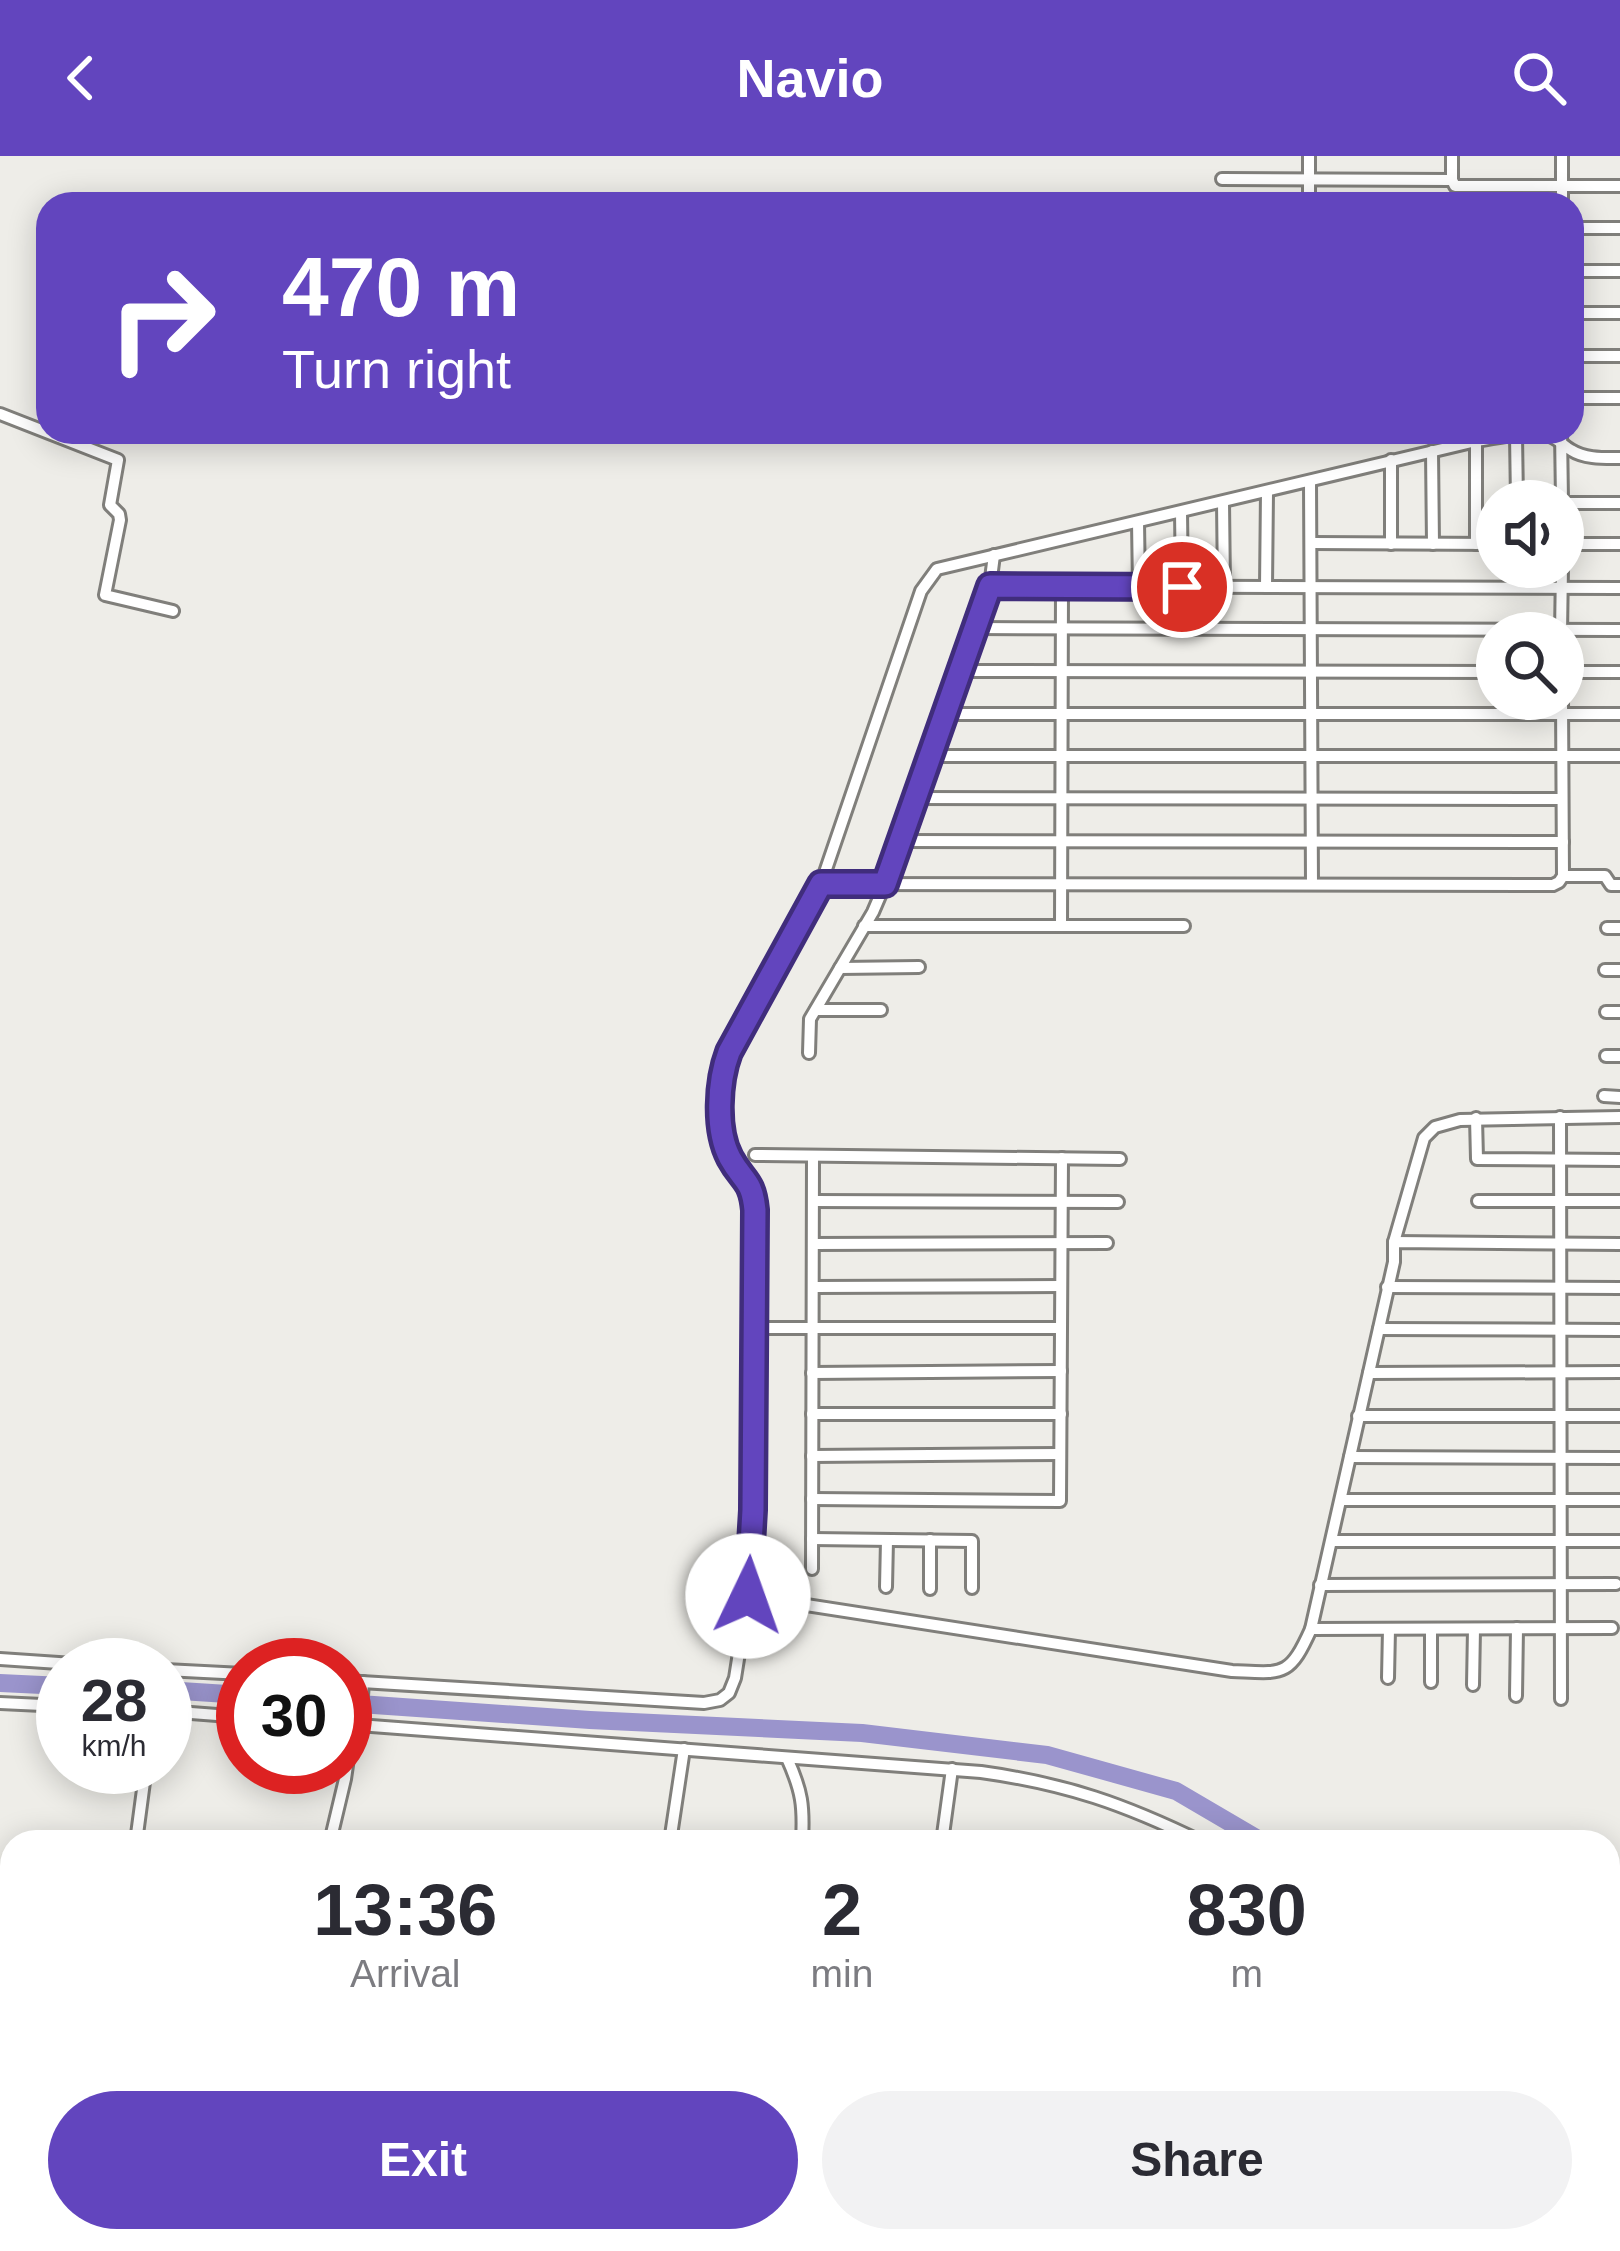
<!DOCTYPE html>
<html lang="en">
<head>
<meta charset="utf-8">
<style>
	body { margin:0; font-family:Arial,sans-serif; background:#f2f2f3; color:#2b2b33; height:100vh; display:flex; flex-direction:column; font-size:45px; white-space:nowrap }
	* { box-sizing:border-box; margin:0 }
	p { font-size:39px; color:#7c7c81 }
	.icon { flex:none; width:66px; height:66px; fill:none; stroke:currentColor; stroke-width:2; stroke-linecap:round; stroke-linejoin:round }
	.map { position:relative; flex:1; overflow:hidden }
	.drawer { position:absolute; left:0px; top:1674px; width:1620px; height:423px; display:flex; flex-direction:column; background:#fff; border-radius:36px 36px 0 0; box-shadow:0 6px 30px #0003 }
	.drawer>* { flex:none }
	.guide { position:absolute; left:36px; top:36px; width:1548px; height:252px; border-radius:36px; box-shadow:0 6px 30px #0003; background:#6245be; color:#fff; overflow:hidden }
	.buttons { position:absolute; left:1476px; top:324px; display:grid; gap:24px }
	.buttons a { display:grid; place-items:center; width:108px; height:108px; border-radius:50%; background:#fff; box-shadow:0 6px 30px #0003; font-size:60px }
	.speed { position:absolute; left:36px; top:1482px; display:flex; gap:24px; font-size:60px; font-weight:700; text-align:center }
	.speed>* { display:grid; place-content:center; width:156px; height:156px; border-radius:50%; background:#fff; box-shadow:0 6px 30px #0003; line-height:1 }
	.speed small { font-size:30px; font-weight:400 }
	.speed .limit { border:18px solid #d22; background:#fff; color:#111 }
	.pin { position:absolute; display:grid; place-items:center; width:102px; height:102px; color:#fff; margin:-51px; border:6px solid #fff; border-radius:50%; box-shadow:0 3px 12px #0007 }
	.me { position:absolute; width:132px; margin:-66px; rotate:3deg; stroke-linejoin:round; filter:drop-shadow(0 0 9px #0008) }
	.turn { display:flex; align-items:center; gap:42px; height:252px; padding:0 48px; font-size:54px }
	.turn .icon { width:156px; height:156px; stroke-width:2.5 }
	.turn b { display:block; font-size:84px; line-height:102px }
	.eta { display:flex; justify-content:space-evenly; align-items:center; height:204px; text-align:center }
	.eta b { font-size:72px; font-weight:800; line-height:84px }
	.button { display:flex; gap:24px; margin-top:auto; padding:24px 48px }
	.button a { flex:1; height:138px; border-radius:72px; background:#6245be; color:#fff; font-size:48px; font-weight:800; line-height:138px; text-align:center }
	.button a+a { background:#f2f2f3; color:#2b2b33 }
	header { display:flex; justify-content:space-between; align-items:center; height:156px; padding:0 48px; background:#6245be; color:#fff; font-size:54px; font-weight:800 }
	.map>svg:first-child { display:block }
</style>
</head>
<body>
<header><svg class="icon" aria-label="back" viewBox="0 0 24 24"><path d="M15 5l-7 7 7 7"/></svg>Navio<svg class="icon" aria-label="search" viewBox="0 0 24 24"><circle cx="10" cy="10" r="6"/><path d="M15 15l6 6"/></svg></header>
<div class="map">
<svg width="1620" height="2095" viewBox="0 0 1620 2095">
	<rect width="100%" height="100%" fill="#eeede8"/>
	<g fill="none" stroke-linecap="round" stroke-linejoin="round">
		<g stroke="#9a94cc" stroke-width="18">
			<polyline points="0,1527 63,1530"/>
			<polyline points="165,1534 243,1539"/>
			<polyline points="345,1547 590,1564 862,1577 1047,1599 1176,1635 1263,1686"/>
			<polyline points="1608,1873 1620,1879"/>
		</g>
		<g stroke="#807f7b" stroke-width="16">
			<g id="minor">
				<polyline points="1309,0 1309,48"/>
				<polyline points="1452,0 1452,24 1455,30 1620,30"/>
				<polyline points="1222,23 1452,24"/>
				<polyline points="1562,48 1562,0"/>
				<polyline points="1572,72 1620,72"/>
				<polyline points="1572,115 1620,115"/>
				<polyline points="1572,157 1620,157"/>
				<polyline points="1572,200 1620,200"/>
				<polyline points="1572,242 1620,242"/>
				<polyline points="0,258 118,304 110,349 119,358 120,364 105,439 173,455"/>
				<polyline points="1561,276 1562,345"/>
				<polyline points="1516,279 1517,345"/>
				<polyline points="1432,295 1433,388"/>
				<polyline points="1310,326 1312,728"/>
				<polyline points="1223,346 1224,431"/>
				<polyline points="1563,347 1620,347"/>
				<polyline points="1181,356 1182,431"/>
				<polyline points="1138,366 1139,431"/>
				<polyline points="1312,387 1497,388"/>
				<polyline points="1391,388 1391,304"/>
				<polyline points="1476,388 1476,285"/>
				<polyline points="1563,388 1620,388"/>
				<polyline points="990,430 1620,432"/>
				<polyline points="1266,431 1267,336"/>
				<polyline points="975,472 1620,474"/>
				<polyline points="1561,477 1562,411"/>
				<polyline points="959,515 1497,516"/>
				<polyline points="1563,516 1620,516"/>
				<polyline points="1562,543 1563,720"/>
				<polyline points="947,558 1620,558"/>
				<polyline points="930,600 1620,600"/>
				<polyline points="915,642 1562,643"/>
				<polyline points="902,685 1563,686"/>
				<polyline points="821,728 1553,729 1559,726 1563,720 1605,720 1611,729 1620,729"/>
				<polyline points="864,770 1184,770"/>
				<polyline points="1061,770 1062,431"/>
				<polyline points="1607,772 1620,772"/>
				<polyline points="840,812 919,811"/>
				<polyline points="1605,814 1620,814"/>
				<polyline points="816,854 881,854"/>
				<polyline points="1606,856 1620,856"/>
				<polyline points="809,897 810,863 873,756 885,728 990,430 994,399"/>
				<polyline points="1606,900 1620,900"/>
				<polyline points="1604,940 1620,941"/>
				<polyline points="1560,961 1561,1543"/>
				<polyline points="1476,962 1477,1003 1620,1004"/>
				<polyline points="755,999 1120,1003"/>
				<polyline points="813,1045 1118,1046"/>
				<polyline points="1478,1045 1620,1045"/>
				<polyline points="1394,1086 1424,982 1435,971 1460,964 1620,961"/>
				<polyline points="813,1088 1107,1087"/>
				<polyline points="813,1131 1061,1130"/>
				<polyline points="1387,1131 1620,1132"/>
				<polyline points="754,1172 1061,1172"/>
				<polyline points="1379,1173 1620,1174"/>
				<polyline points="812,1217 1061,1215"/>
				<polyline points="1369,1217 1620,1216"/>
				<polyline points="812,1258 1061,1258"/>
				<polyline points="1358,1260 1620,1260"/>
				<polyline points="812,1300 1060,1298"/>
				<polyline points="1350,1301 1620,1302"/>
				<polyline points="812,1343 1060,1345 1062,1002"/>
				<polyline points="1341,1344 1620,1344"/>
				<polyline points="812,1383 972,1385 972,1432"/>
				<polyline points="1332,1385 1620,1385"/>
				<polyline points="812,1413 813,1000"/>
				<polyline points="1320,1429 1616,1428"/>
				<polyline points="886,1431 887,1384"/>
				<polyline points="930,1433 930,1384"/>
				<path d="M748,1440L1232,1515C1283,1517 1289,1522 1311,1473L1394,1106V1086L1620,1088"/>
				<polyline points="1311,1473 1612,1472"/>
				<polyline points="1431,1473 1431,1526"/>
				<polyline points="0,1503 88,1509"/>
				<polyline points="165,1514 243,1518"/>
				<polyline points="1388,1522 1389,1473"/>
				<path d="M345,1525L704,1547L720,1544L729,1537L735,1522L748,1440L753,1354L755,1054L750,1027L730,1003L725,988L722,972L723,911L821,728L921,435L937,413L1476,285C1497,282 1525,274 1546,279C1557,281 1562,289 1571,294C1585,303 1604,302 1620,302"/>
				<polyline points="1473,1529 1474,1473"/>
				<polyline points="1516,1540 1517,1472"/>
				<polyline points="0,1547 63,1550"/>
				<polyline points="165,1555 243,1561"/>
				<path d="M345,1568L981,1616C1067,1628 1124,1648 1202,1686"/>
				<polyline points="360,1568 363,1526"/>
				<path d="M787,1602C802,1635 804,1650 802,1686"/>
				<polyline points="136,1686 146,1611"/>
				<polyline points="330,1686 345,1623 353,1568"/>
				<polyline points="670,1686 684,1593"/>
				<polyline points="942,1686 952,1613"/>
				<polyline points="1608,1899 1620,1905"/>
				<polyline points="0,2025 12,2028"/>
				<polyline points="223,2085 236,2090 239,2095"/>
				<polyline points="575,2085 648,2095"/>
				<polyline points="714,2085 713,2092 757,2085"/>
				<polyline points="1479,2085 1495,2095"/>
				<polyline points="686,2095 713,2092"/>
				<polyline points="813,2095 813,2085"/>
				<polyline points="929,2095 961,2085"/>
			</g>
		</g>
		<g stroke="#8d7831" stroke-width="20">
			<g id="major">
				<polyline points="1608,2064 1620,2064"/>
				<polyline points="548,2095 561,2085"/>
			</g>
		</g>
		<use href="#minor" stroke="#fff" stroke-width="10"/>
		<use href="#major" stroke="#d9c584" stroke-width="14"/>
	</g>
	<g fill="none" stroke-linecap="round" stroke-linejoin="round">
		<g stroke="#402d7c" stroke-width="30">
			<path id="route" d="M748,1440L753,1354L755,1054C752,1023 743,1026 730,1002C715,974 718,925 729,896L821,728H885L990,430L1182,431"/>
		</g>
		<use href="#route" stroke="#6245be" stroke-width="21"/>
	</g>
</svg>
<div class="buttons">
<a><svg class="icon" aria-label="sound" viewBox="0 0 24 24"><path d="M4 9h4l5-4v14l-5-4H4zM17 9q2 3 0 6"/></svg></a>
<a><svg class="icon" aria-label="search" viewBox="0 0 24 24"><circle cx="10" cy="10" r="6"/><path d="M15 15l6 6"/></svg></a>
</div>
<div class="speed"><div>28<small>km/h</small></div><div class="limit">30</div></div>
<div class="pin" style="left:1182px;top:431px;background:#d93025"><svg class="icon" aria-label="arrive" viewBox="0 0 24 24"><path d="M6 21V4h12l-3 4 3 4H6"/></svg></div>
<svg class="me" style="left:748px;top:1440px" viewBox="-20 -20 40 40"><circle r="19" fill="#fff"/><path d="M0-13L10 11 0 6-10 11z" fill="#6245be"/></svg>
<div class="guide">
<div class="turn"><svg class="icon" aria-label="right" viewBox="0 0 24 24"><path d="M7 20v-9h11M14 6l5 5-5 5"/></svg><div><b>470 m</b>Turn right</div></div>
</div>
<section class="drawer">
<div class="eta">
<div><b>13:36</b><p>Arrival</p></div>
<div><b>2</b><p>min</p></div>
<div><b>830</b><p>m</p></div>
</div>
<div class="button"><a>Exit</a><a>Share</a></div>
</section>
</div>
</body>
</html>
